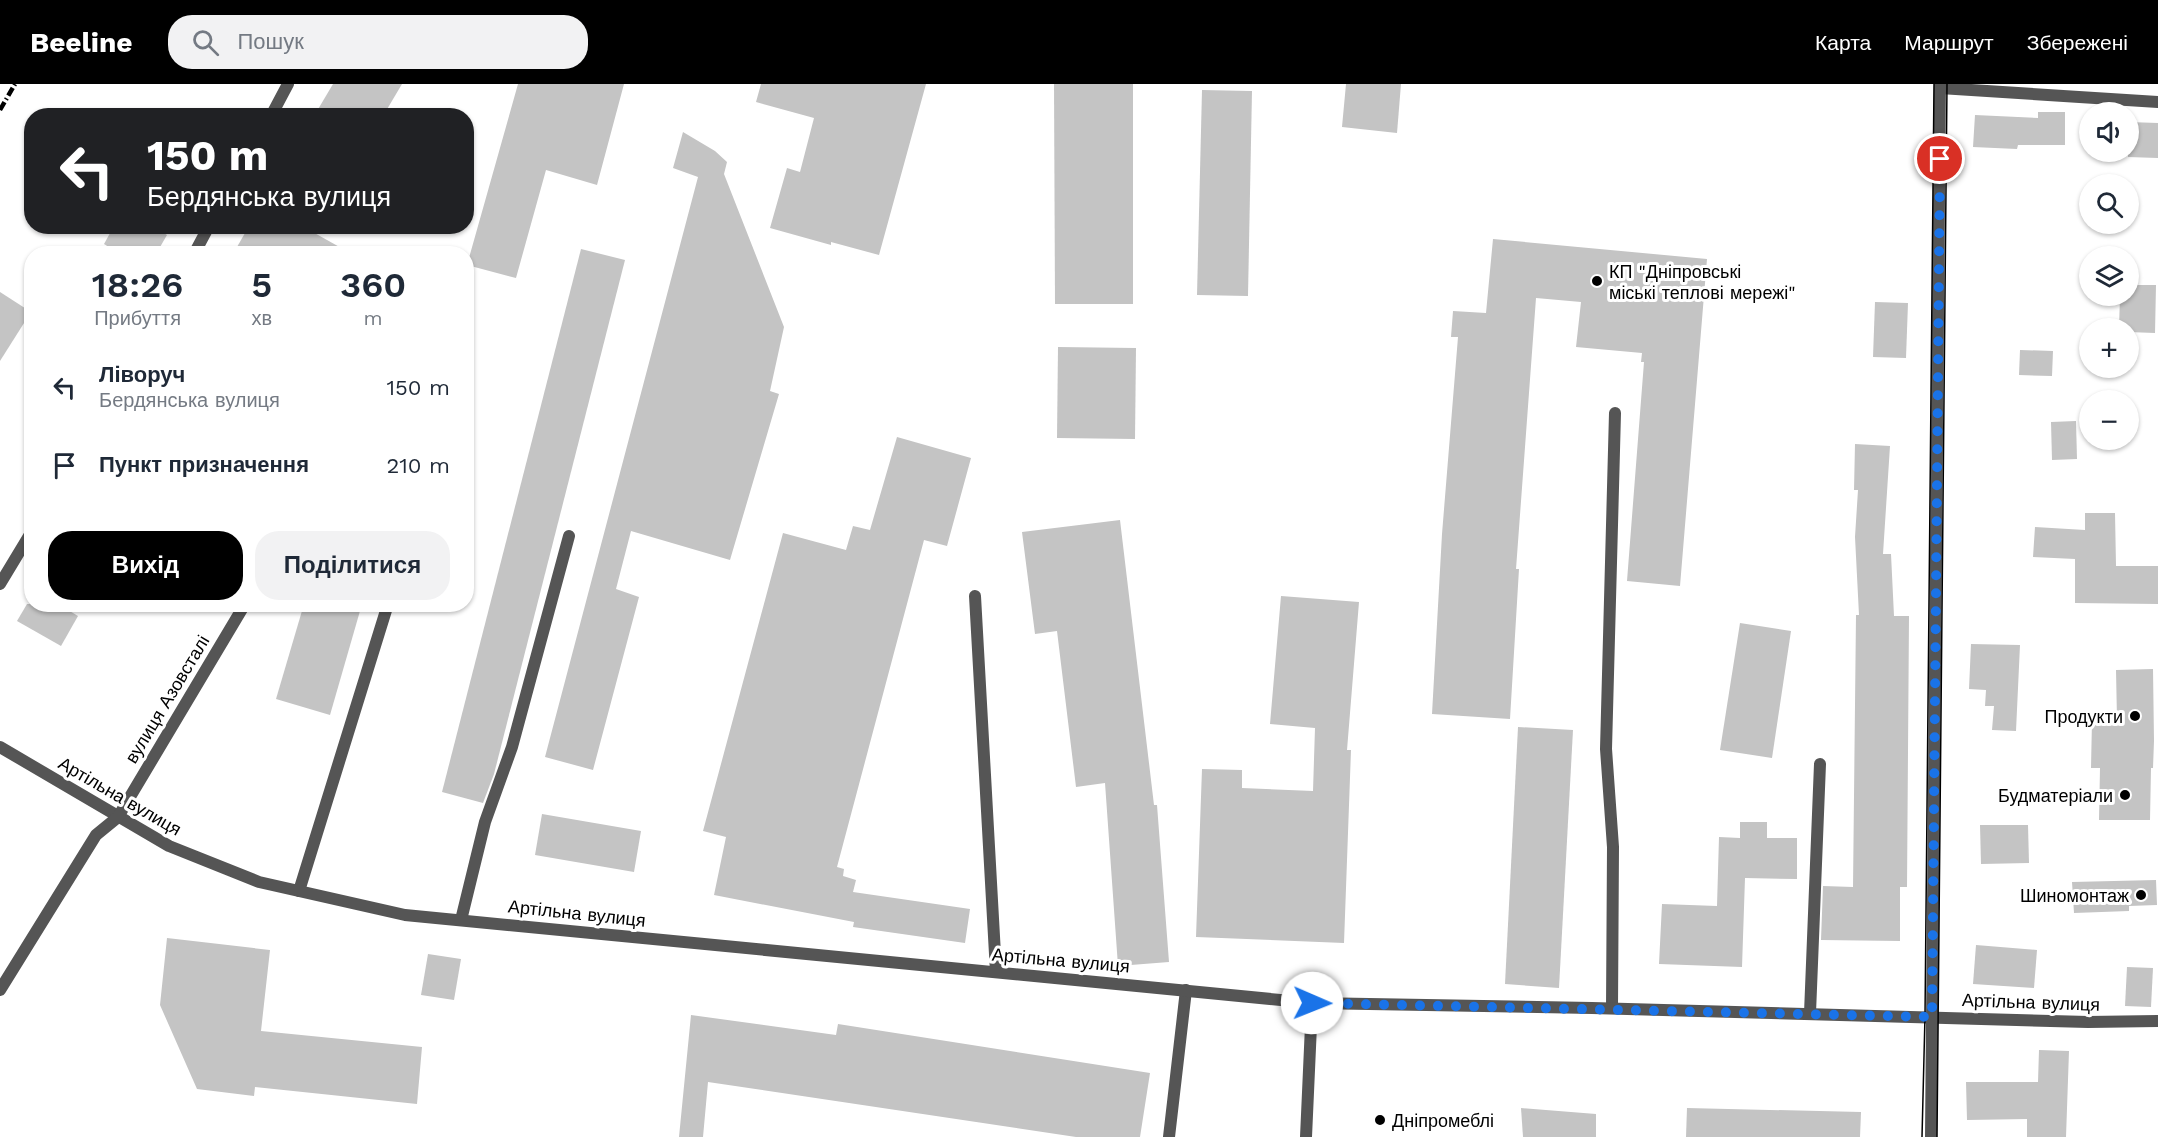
<!DOCTYPE html>
<html lang="uk">
<head>
<meta charset="utf-8">
<style>
	body { margin:0; font-family:"Work Sans",sans-serif; background:#f2f2f3; color:#1f2937; height:100vh; display:flex; flex-direction:column; font-size:22px; white-space:nowrap }
	* { box-sizing:border-box; margin:0 }
	p { font-size:20px; color:#747a83 }
	.icon { flex:none; width:33px; height:33px; fill:none; stroke:currentColor; stroke-width:2; stroke-linecap:round; stroke-linejoin:round }
	.map { position:relative; flex:1; overflow:hidden }
	.panel { position:absolute; left:24px; top:162px; width:450px; height:366px; display:flex; flex-direction:column; background:#fff; border-radius:24px; box-shadow:0 2px 4px #0004 }
	.panel>* { flex:none }
	.top-card { position:absolute; left:24px; top:24px; width:450px; height:126px; border-radius:24px; box-shadow:0 2px 4px #0004; background:#202124; color:#fff; overflow:hidden }
	.fabs { position:absolute; left:2079px; top:18px; display:grid; gap:12px }
	.fabs a { display:grid; place-items:center; width:60px; height:60px; border-radius:50%; background:#fff; box-shadow:0 2px 4px #0004; font-size:30px }
	.pin { position:absolute; display:grid; place-items:center; width:51px; height:51px; color:#fff; margin:-26px; border:3px solid #fff; border-radius:50%; box-shadow:0 2px 6px #0007 }
	.me { position:absolute; width:66px; margin:-33px; rotate:91deg; stroke-linejoin:round; filter:drop-shadow(0 0 4px #0008) }
	.turn { display:flex; align-items:center; gap:21px; height:126px; padding:0 24px; font-size:27px }
	.turn .icon { width:78px; height:78px; stroke-width:2.5 }
	.turn b { display:block; font-size:42px; line-height:51px }
	.eta { display:flex; justify-content:space-evenly; align-items:center; height:102px; text-align:center }
	.eta b { font-size:36px; font-weight:600; line-height:42px }
	.primary-button { display:flex; gap:12px; margin-top:auto; padding:12px 24px }
	.primary-button a { flex:1; height:69px; border-radius:24px; background:#000; color:#fff; font-size:24px; font-weight:600; line-height:69px; text-align:center }
	.primary-button a+a { background:#f2f2f3; color:#1f2937 }
	ul { padding:0; list-style:none }
	li { display:flex; align-items:center; gap:18px; height:78px; padding:0 24px }
	li div { flex:1 }
	li b { display:block; font-size:22px }
	li em { font-style:normal }
	header { display:flex; align-items:center; gap:36px; box-sizing:border-box; height:84px; padding:0 30px; background:#000; color:#fff }
	header strong { font-size:28px }
	nav { display:flex; gap:33px; margin-inline-start:auto; font-size:21px }
	.search { width:420px; height:54px; background:#f2f2f3; display:flex; align-items:center; gap:15px; box-sizing:border-box; padding:0 21px; border-radius:24px; color:#747a83; font-size:22px }
	.map>svg:first-child { display:block }
</style>
</head>
<body>
<header>
<strong>Beeline</strong>
<div class="search"><svg class="icon" aria-label="search" viewBox="0 0 24 24"><circle cx="10" cy="10" r="6"/><path d="M15 15l6 6"/></svg>Пошук</div>
<nav><a>Карта</a><a>Маршрут</a><a>Збережені</a></nav>
</header>
<div class="map">
<svg width="2158" height="1053" viewBox="0 0 2158 1053">
	<rect width="100%" height="100%" fill="#fff"/>
	<g fill="#c4c4c4">
		<polygon points="333,0 402,0 383,32 314,32"/>
		<polygon points="518,0 624,0 597,101 546,86 516,194 467,181"/>
		<polygon points="761,0 926,0 879,171 831,158 831,161 770,144 787,84 800,88 814,34 756,18"/>
		<polygon points="1054,0 1133,0 1133,220 1055,220"/>
		<polygon points="1346,0 1401,0 1397,49 1342,43"/>
		<polygon points="1202,6 1252,7 1248,212 1197,211"/>
		<polygon points="2038,28 2065,28 2065,61 2018,61 2017,65 1973,63 1975,31 2038,34"/>
		<polygon points="2128,38 2158,39 2158,74 2128,73"/>
		<polygon points="683,48 715,67 727,78 724,90 784,243 770,307 779,310 730,476 631,447 616,505 639,513 593,686 545,673 698,93 673,84"/>
		<polygon points="114,142 153,142 167,151 156,170 120,170 104,160"/>
		<polygon points="249,142 302,142 352,170 233,170"/>
		<polygon points="1493,155 1707,175 1680,502 1627,497 1644,278 1641,278 1642,269 1576,263 1581,218 1536,214 1516,485 1519,485 1510,635 1432,630 1442,450 1458,253 1451,253 1453,227 1486,229"/>
		<polygon points="581,165 625,176 494,690 483,719 442,708"/>
		<polygon points="2128,201 2156,201 2155,249 2128,248 2128,244 2119,244 2120,212 2128,212"/>
		<polygon points="0,208 31,228 0,277"/>
		<polygon points="1875,218 1908,219 1906,274 1873,273"/>
		<polygon points="1058,263 1136,264 1135,355 1057,354"/>
		<polygon points="2020,266 2053,267 2052,292 2019,291"/>
		<polygon points="2076,337 2077,375 2052,376 2051,338"/>
		<polygon points="897,353 971,374 947,462 924,456 837,783 844,785 843,792 856,796 853,808 970,825 965,859 853,843 854,838 714,811 726,753 703,747 783,449 846,466 853,442 870,446"/>
		<polygon points="1855,360 1890,362 1883,470 1891,470 1894,532 1909,532 1907,803 1900,803 1900,857 1821,856 1823,802 1853,803 1856,531 1859,531 1855,453 1858,406 1854,406"/>
		<polygon points="2085,429 2115,429 2116,482 2158,482 2158,520 2075,519 2075,475 2033,473 2035,443 2085,446"/>
		<polygon points="1120,436 1154,721 1157,721 1169,878 1118,882 1105,699 1076,703 1057,547 1035,550 1022,448"/>
		<polygon points="1281,512 1359,518 1347,666 1351,666 1344,859 1196,853 1202,685 1242,686 1242,704 1313,707 1315,644 1270,640"/>
		<polygon points="27,520 58,520 78,532 61,562 17,537"/>
		<polygon points="304,520 362,520 330,631 276,615"/>
		<polygon points="1740,539 1791,547 1772,674 1720,666"/>
		<polygon points="1971,560 2020,561 2016,647 1992,646 1994,622 1985,622 1986,606 1969,605"/>
		<polygon points="2153,585 2154,657 2153,684 2151,684 2150,736 2099,736 2100,684 2091,684 2092,636 2117,636 2116,586"/>
		<polygon points="1518,643 1573,646 1559,904 1505,900"/>
		<polygon points="542,730 641,747 634,788 535,771"/>
		<polygon points="1740,738 1767,738 1767,754 1797,754 1797,795 1745,794 1742,883 1659,880 1662,820 1717,822 1719,753 1740,754"/>
		<polygon points="1980,741 2028,741 2029,779 1981,780"/>
		<polygon points="2156,796 2157,821 2129,822 2129,827 2074,829 2072,798"/>
		<polygon points="167,854 270,866 261,947 422,963 417,1020 255,1003 254,1012 197,1005 160,921"/>
		<polygon points="1976,861 2037,866 2034,904 1973,900"/>
		<polygon points="428,870 461,875 454,916 421,911"/>
		<polygon points="2127,883 2153,884 2151,923 2125,922"/>
		<polygon points="691,931 836,951 838,940 1150,989 1140,1053 1076,1053 708,998 703,1053 679,1053"/>
		<polygon points="2039,966 2069,967 2066,1053 2027,1053 2027,1035 1967,1036 1966,998 2038,998"/>
		<polygon points="1521,1024 1596,1030 1596,1053 1523,1053"/>
		<polygon points="1687,1024 1861,1028 1860,1053 1686,1053"/>
	</g>
	<g fill="none" stroke-linecap="round" stroke-linejoin="round">
		<g stroke="#555" stroke-width="12">
			<polyline points="1940,4 2158,18"/>
			<polyline points="975,512 996,888"/>
			<polyline points="299,807 388,520"/>
			<polyline points="461,836 485,738 512,663 569,452"/>
			<polyline points="1612,924 1613,763 1606,665 1615,329"/>
			<polyline points="1810,929 1820,680"/>
			<polyline points="1169,1053 1186,906"/>
			<polyline points="1306,1053 1312,919"/>
		</g>
		<g stroke="#555" stroke-width="12">
			<polyline points="271,32 288,0"/>
			<polyline points="194,170 209,142"/>
			<polyline points="0,500 32,447"/>
			<polyline points="0,663 169,762 259,798 405,831 1312,919 1592,924 2088,938 2158,937"/>
			<polyline points="0,906 96,751 118,733 245,520"/>
			<polyline points="1931,1053 1940,0"/>
		</g>
		<g stroke="#000" stroke-width="1.5">
			<polyline points="1922,1053 1925,932 1934,0"/>
			<polyline points="1937,1053 1947,0"/>
		</g>
		<polyline stroke="#000" stroke-width="4.5" stroke-dasharray="9 3 1.5 3" stroke-linecap="butt" points="0,26 15,0"/>
	</g>
	<g fill="none" stroke-linecap="round" stroke-linejoin="round">
		<polyline stroke="#1a73e8" stroke-width="10" stroke-dasharray="0 18" points="1312,919 1932,933 1940,75"/>
	</g>
	<g fill="#000" stroke="#fff" stroke-width="2">
		<circle cx="1597" cy="197" r="6"/>
		<circle cx="2135" cy="632" r="6"/>
		<circle cx="2125" cy="711" r="6"/>
		<circle cx="2141" cy="811" r="6"/>
		<circle cx="1380" cy="1036" r="6"/>
	</g>
	<g text-anchor="middle" dominant-baseline="central" stroke-width="6" stroke-linejoin="round" paint-order="stroke">
		<g font-size="18" fill="#000" stroke="#fff" text-anchor="end">
			<text x="1609" y="187" text-anchor="start">КП "Дніпровські<tspan x="1609" dy="21">міські теплові мережі"</tspan></text>
			<text x="2123" y="632">Продукти</text>
			<text x="2113" y="711">Будматеріали</text>
			<text x="2129" y="811">Шиномонтаж</text>
			<text x="1392" y="1036" text-anchor="start">Дніпромеблі</text>
		</g>
		<g font-size="18" fill="#000" stroke="#fff">
			<text transform="translate(167 615) rotate(-59)">вулиця Азовсталі</text>
			<text transform="translate(120 712) rotate(30)">Артільна вулиця</text>
			<text transform="translate(577 829) rotate(6)">Артільна вулиця</text>
			<text transform="translate(1061 876) rotate(5)">Артільна вулиця</text>
			<text transform="translate(2031 918) rotate(2)">Артільна вулиця</text>
		</g>
	</g>
</svg>
<div class="fabs">
<a><svg class="icon" aria-label="sound" viewBox="0 0 24 24"><path d="M4 9h4l5-4v14l-5-4H4zM17 9q2 3 0 6"/></svg></a>
<a><svg class="icon" aria-label="search" viewBox="0 0 24 24"><circle cx="10" cy="10" r="6"/><path d="M15 15l6 6"/></svg></a>
<a><svg class="icon" aria-label="layers" viewBox="0 0 24 24"><path d="M12 4l9 5-9 5-9-5zM3 14l9 5 9-5"/></svg></a>
<a>+</a>
<a>−</a>
</div>
<div class="pin" style="left:1940px;top:75px;background:#d93025"><svg class="icon" aria-label="arrive" viewBox="0 0 24 24"><path d="M6 21V4h12l-3 4 3 4H6"/></svg></div>
<svg class="me" style="left:1312px;top:919px" viewBox="-20 -20 40 40"><circle r="19" fill="#fff"/><path d="M0-13L10 11 0 6-10 11z" fill="#1a73e8"/></svg>
<div class="top-card">
<div class="turn"><svg class="icon" aria-label="left" viewBox="0 0 24 24"><path d="M17 20v-9H6M10 6l-5 5 5 5"/></svg><div><b>150 m</b>Бердянська вулиця</div></div>
</div>
<section class="panel">
<div class="eta">
<div><b>18:26</b><p>Прибуття</p></div>
<div><b>5</b><p>хв</p></div>
<div><b>360</b><p>m</p></div>
</div>
<ul>
<li><svg class="icon" aria-label="left" viewBox="0 0 24 24"><path d="M17 20v-9H6M10 6l-5 5 5 5"/></svg><div><b>Ліворуч</b><p>Бердянська вулиця</p></div><em>150 m</em></li>
<li><svg class="icon" aria-label="arrive" viewBox="0 0 24 24"><path d="M6 21V4h12l-3 4 3 4H6"/></svg><div><b>Пункт призначення</b></div><em>210 m</em></li>
</ul>
<div class="primary-button"><a>Вихід</a><a>Поділитися</a></div>
</section>
</div>
</body>
</html>
